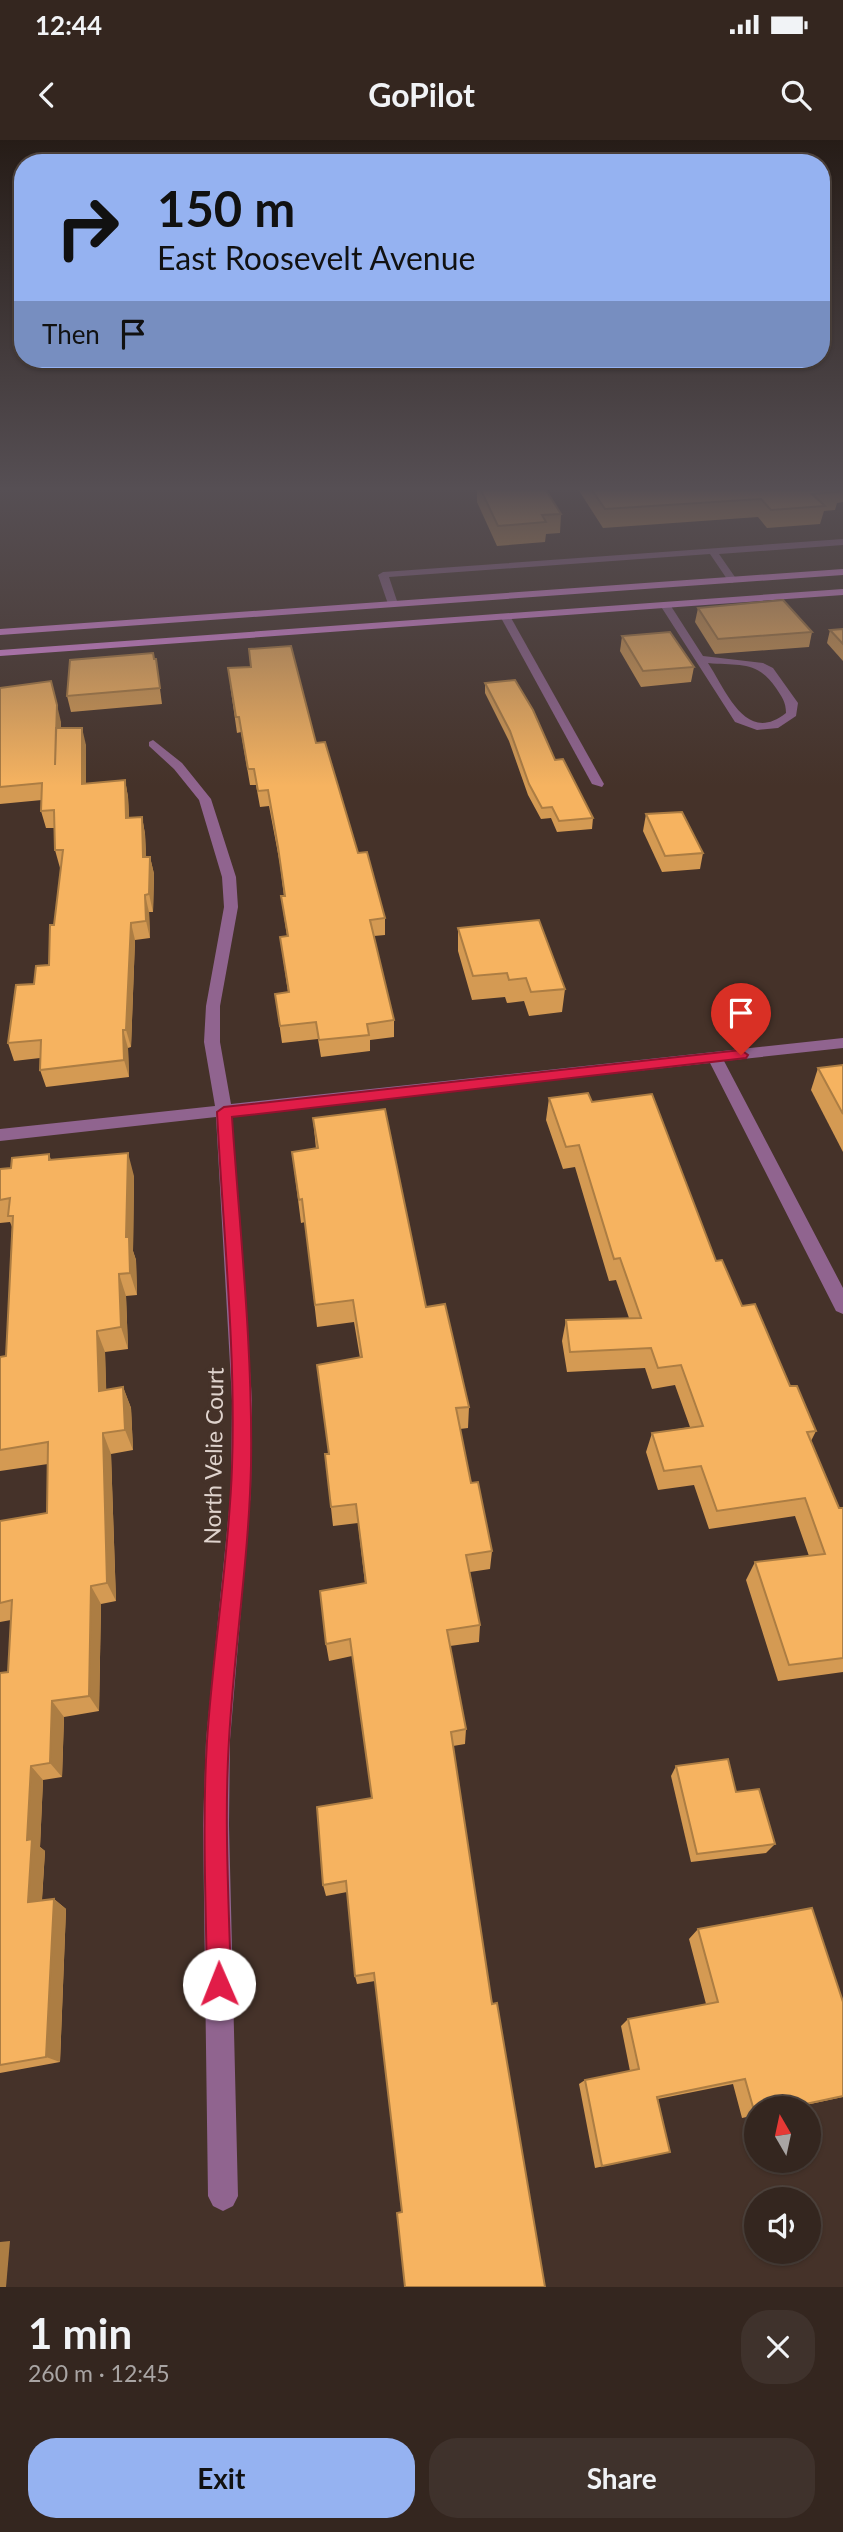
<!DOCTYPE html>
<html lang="en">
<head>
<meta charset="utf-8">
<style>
	body { margin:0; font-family:Lato,sans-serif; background:#3f322c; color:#f1f3f6; height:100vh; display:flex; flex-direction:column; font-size:26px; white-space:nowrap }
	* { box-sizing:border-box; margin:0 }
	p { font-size:23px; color:#a9a5a4 }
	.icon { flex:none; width:38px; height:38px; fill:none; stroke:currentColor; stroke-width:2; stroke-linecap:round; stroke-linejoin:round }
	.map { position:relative; height:2147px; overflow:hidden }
	.side { display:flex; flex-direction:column; background:#34261f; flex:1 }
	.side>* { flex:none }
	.hud { position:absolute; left:14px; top:14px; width:816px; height:214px; border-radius:28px; box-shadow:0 2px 5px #0004,0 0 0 2px #4e433d; background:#95b2f1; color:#111; overflow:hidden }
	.needle { width:46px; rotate:351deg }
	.fabs { position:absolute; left:744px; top:1956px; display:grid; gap:14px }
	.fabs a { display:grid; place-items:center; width:77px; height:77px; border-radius:50%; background:#34261f; box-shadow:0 2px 5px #0004,0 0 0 2px #4e433d; font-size:35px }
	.pin { position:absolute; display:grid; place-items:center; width:60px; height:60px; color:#fff; margin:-72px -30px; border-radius:50% 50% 50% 0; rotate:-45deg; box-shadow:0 0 7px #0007 }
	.pin .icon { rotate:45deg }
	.me { position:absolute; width:77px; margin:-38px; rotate:359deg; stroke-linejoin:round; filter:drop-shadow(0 0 5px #0008) }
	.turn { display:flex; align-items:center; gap:24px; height:147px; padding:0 28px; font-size:32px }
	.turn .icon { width:91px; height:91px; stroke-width:2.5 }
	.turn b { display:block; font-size:49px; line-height:60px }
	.then { display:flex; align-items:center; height:66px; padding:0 28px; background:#0003; gap:14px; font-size:26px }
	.round { display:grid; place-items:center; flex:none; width:74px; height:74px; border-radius:28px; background:#3f322c }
	.headline { display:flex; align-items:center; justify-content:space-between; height:119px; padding:0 28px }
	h1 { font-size:42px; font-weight:700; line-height:52px }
	.button { display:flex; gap:14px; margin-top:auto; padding:14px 28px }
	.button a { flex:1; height:80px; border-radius:28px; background:#95b2f1; color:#111; font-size:28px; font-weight:700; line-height:80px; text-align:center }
	.button a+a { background:#3f322c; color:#f1f3f6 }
	.status { display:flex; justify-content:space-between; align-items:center; height:49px; padding:0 35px; background:#34261f; direction:ltr }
	.status svg { height:19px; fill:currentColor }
	header { display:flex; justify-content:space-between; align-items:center; height:91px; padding:0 28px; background:#34261f; font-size:32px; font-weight:700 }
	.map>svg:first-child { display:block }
</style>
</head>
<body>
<div class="status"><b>12:44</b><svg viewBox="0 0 49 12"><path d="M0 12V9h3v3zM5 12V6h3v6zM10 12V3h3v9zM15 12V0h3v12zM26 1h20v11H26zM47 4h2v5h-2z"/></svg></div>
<header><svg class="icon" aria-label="back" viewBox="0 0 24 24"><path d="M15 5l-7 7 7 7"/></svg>GoPilot<svg class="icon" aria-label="search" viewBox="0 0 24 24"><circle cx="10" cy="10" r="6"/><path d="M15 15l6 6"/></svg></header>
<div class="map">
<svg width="843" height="2147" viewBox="0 0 843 2147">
	<rect width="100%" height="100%" fill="#453229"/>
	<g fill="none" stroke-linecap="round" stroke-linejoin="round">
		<g fill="#90648f" fill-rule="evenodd">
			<polygon points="843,399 843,405 719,414 737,440 732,443 729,442 710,414 389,437 398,464 393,467 388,464 378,435 383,432"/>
			<path d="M661,463H669L703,516L763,523L773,528L798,563L796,576L778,588L757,590L735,582L660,465ZM708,523C739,526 757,520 776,548C782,557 786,562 786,573C746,605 727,552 708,523Z"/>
			<polygon points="501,474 510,476 604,644 602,647 592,644 500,476"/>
			<polygon points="153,600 182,623 211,659 236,737 238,767 220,866 220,902 231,964 843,898 843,908 724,921 843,1148 843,1174 836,1171 710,923 232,975 252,1260 251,1350 230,1600 229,1685 238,2056 233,2066 223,2071 213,2066 208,2056 203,1685 206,1600 231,1350 232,1260 216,977 0,1001 0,989 215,966 204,902 206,866 224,767 222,737 199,660 174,629 149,606 149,602"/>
		</g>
		<g fill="#e78ce7" fill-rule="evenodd">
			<polygon points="843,429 843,435 0,495 0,489"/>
			<polygon points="843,449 843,455 0,516 0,510"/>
		</g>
	</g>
	<g fill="#d49a53">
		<polygon points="477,346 522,346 524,348 561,374 560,393 546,394 545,402 497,406 477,362"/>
		<polygon points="576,346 843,346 843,362 837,363 835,370 824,371 820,384 767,388 758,377 603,388"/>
		<polygon points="698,468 812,492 809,507 715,514 695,482"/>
		<polygon points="843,489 843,521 827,503 830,490"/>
		<polygon points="622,496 694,527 691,542 641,547 620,511"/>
		<polygon points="154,519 156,519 162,564 71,572 67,556"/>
		<polygon points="485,543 555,620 593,678 592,689 557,692 551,678 541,679 528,655 509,601 485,553"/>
		<polygon points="230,544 316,603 358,713 385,778 385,795 374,796 394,880 394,897 370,900 370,911 321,917 318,899 282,903 275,854 288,852 280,797 287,796 281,756 284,756 280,724 269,666 260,667 256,645 250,645 241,592 237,593"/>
		<polygon points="0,548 61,582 61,588 86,605 86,644 125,640 128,657 129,678 142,677 145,694 146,717 150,717 154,734 153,772 149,772 150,798 135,800 131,907 128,908 129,937 46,947 40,930 40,918 14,921 8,903 34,844 49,825 61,727 60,728 55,710 54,688 46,688 41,671 42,660 0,664"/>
		<polygon points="646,674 703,713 700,729 662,732 643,691"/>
		<polygon points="458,788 565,849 562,872 529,876 524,861 507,863 505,857 472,860 458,811"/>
		<polygon points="843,925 843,1012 811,950 818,928"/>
		<polygon points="549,958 592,962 716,1121 816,1291 811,1301 839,1368 843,1368 843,1532 778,1541 746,1440 755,1422 809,1416 795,1376 709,1389 694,1345 658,1350 646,1312 652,1293 690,1287 675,1245 652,1249 645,1228 567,1232 562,1201 566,1180 629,1178 616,1140 609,1141 575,1027 563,1029 546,980"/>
		<polygon points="313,978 426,1167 469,1267 468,1288 460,1289 471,1343 492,1411 490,1429 470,1432 480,1485 479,1502 450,1506 466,1589 465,1604 453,1606 402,2072 375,1841 357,1844 355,1836 347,1752 326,1756 323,1745 372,1658 352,1516 329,1521 326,1504 365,1443 358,1383 333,1386 325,1314 329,1314 360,1218 354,1182 317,1187 305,1082 301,1083 292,1012 316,1009"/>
		<polygon points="49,1014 51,1020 134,1036 133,1111 136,1120 137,1155 126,1156 128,1209 105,1212 106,1250 123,1247 131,1268 133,1310 111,1314 116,1461 101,1464 99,1571 64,1577 62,1637 43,1640 40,1707 45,1711 42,1760 54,1759 66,1769 60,1922 0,1933 0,1533 8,1532 11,1480 0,1482 0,1381 47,1373 48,1324 0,1331 0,1217 6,1216 12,1087 10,1082 0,1083 0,1029 11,1028"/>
		<polygon points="676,1626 736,1652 775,1704 766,1713 691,1722 671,1636"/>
		<polygon points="698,1789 843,1862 843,1957 787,1969 756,1969 756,1975 742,1978 733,1944 658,1959 670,2012 595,2028 579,1944 585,1940 630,1931 621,1886 628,1879 706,1864 689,1799"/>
	</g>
	<g fill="#ac7d43">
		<polygon points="57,565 61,582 59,642 55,625"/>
		<polygon points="82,588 86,605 86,661 82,644"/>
		<polygon points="125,640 128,657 130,695 126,678"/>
		<polygon points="142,677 145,694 147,735 143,717"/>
		<polygon points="150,717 154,734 153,772 149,754"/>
		<polygon points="145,755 149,772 150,798 146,781"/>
		<polygon points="131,783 135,800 131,907 126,890"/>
		<polygon points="123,890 128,908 129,937 124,920"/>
		<polygon points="128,1013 134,1036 133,1111 136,1120 137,1155 130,1133 126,1097"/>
		<polygon points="119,1134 126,1156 128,1209 121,1187"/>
		<polygon points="97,1191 105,1212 107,1272 99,1251"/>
		<polygon points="123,1247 131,1268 133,1310 125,1290"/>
		<polygon points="103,1293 111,1314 116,1461 107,1443"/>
		<polygon points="91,1446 101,1464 99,1571 89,1556"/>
		<polygon points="52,1561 64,1577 62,1637 50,1623"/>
		<polygon points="31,1626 43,1640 40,1707 45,1711 41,1773 28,1762 27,1700"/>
		<polygon points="54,1759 66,1769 60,1922 46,1917"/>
		<polygon points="10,2101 6,2147 0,2147 0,2102"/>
	</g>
	<g fill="#f6b360" stroke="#ac7d43" stroke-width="2">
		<polygon points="479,346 522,346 524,348 544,347 561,374 542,375 546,382 498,386"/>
		<polygon points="589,346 833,346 839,352 812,354 825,366 771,370 761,359 605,369"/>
		<polygon points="783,460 812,492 718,499 698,468"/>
		<polygon points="843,489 843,504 830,490"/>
		<polygon points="670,492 694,527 643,531 622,496"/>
		<polygon points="291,506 316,603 325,602 358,713 367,712 385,778 370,780 394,880 367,884 369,895 319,900 316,882 280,886 275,854 289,852 280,797 288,796 281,756 285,756 278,707 268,650 258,651 254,629 248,629 239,577 236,577 228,528 251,527 249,509"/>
		<polygon points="153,513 154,519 156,519 160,548 67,556 70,520"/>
		<polygon points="515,540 533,570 555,620 563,619 593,678 559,681 552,667 542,668 529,644 510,591 485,543"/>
		<polygon points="51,541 57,565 55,625 56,588 82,588 82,644 125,640 126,678 142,677 143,717 150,717 149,754 145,755 146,781 131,783 126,890 123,890 124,920 40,930 41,900 8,903 16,845 34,844 36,826 49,825 50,785 54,785 63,710 55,710 54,670 41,671 42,643 0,647 0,548"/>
		<polygon points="682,672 703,713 665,716 646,674"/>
		<polygon points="539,780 565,849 531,852 526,838 509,840 507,833 473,836 458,788"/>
		<polygon points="843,925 843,974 818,928"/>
		<polygon points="588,953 592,962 652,954 716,1121 722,1120 742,1166 755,1164 790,1246 797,1246 816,1291 807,1292 839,1368 843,1368 843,1518 789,1525 755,1422 825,1414 805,1358 717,1371 701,1326 664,1331 652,1293 703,1286 681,1225 658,1228 651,1208 570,1212 566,1180 641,1178 620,1118 614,1119 579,1005 566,1007 549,958"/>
		<polygon points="385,969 426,1167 445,1164 469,1267 456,1268 471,1343 478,1342 492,1411 466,1415 480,1485 447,1490 466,1589 451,1592 492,1864 497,1863 545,2147 405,2147 397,2073 402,2072 374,1833 355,1836 346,1741 323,1745 317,1667 372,1658 350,1499 326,1504 320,1451 366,1443 356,1364 331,1367 325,1314 329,1314 317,1225 362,1217 353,1160 315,1165 302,1059 299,1060 292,1012 318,1008 313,978"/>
		<polygon points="128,1013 126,1097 129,1097 130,1133 119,1134 121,1187 97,1191 99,1251 123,1247 125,1290 103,1293 107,1443 91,1446 89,1556 52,1561 50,1623 31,1626 27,1700 32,1699 28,1762 54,1759 46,1917 0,1925 0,1533 8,1532 12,1460 0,1463 0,1381 47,1373 48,1302 0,1310 0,1217 6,1216 13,1076 8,1076 10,1058 0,1060 0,1029 11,1028 12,1018 49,1014 49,1020"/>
		<polygon points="728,1619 736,1652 759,1649 775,1704 697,1714 676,1626"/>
		<polygon points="812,1768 843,1862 843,1956 782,1969 756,1969 756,1974 755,1974 745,1939 657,1957 670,2012 602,2026 585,1940 639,1929 628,1879 718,1862 698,1789"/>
	</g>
	<linearGradient id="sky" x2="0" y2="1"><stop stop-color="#261c17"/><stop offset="0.54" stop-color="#564f54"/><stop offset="1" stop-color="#564f54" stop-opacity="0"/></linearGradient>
	<rect width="843" height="646" fill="url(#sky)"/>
	<path fill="#e11d48" stroke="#92132f" stroke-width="2" d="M741,910L748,915L746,918L232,977C240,1093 253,1210 251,1326C249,1418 234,1509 229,1600C224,1681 229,1763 231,1844L228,1853L219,1856L210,1853L207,1844C206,1763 202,1681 207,1601C213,1509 229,1418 232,1327C236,1209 223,1090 217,972L224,967Z"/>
	<g text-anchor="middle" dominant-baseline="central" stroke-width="7" stroke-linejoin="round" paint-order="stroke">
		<g font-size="23" fill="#dfd3cd" stroke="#453229">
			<text transform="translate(213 1316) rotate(-89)">North Velie Court</text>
		</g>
	</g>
</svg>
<div class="fabs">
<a><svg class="needle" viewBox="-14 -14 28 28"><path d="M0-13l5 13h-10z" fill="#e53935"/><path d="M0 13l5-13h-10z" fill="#a9a5a4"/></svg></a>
<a><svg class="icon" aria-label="sound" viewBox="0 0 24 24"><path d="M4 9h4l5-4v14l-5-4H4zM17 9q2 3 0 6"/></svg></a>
</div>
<div class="pin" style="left:741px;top:915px;background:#d93025"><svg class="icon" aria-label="arrive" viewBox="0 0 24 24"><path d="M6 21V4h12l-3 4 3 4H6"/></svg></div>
<svg class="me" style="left:219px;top:1844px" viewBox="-20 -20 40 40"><circle r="19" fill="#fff"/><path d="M0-13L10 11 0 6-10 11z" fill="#e11d48"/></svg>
<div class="hud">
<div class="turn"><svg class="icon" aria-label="right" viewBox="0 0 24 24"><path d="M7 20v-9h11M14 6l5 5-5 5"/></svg><div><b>150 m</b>East Roosevelt Avenue</div></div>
<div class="then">Then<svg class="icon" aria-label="arrive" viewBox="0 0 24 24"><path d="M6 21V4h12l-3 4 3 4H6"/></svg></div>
</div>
</div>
<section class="side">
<div class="headline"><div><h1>1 min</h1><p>260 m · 12:45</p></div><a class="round"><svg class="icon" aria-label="close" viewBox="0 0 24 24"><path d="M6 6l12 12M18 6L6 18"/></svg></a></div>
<div class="button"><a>Exit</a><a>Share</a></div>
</section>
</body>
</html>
